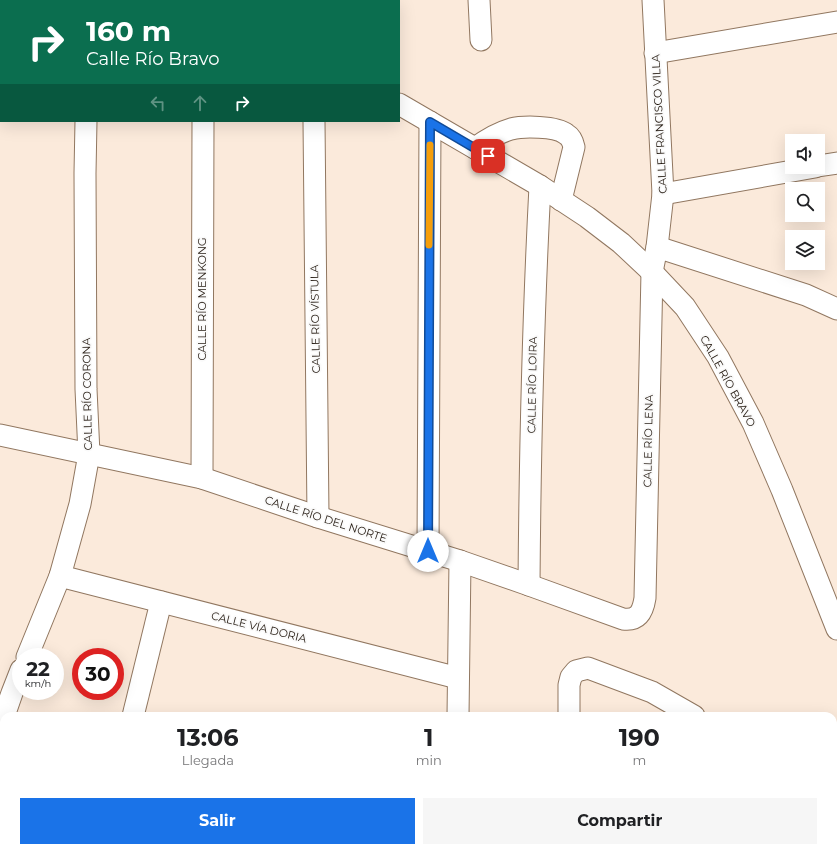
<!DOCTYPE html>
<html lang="es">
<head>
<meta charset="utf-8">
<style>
	body { margin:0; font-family:Montserrat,sans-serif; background:#f6f6f6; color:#202124; height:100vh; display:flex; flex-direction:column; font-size:15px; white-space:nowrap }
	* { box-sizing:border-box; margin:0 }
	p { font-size:13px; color:#757577 }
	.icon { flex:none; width:22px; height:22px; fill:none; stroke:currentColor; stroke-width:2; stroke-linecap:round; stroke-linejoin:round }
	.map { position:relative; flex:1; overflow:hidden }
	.side { position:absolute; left:0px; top:712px; width:837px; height:140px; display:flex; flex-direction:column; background:#fff; border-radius:12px 12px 0 0; box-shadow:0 4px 16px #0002 }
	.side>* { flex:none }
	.guide { position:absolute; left:0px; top:0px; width:400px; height:122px; box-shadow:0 4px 16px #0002; background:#0b6e4f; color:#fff; overflow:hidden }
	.buttons { position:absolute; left:785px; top:134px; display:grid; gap:8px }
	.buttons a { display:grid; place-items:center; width:40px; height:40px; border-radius:0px; background:#fff; box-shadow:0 4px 16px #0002; font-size:20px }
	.speed { position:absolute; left:12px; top:648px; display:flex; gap:8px; font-size:20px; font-weight:700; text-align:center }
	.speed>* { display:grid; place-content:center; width:52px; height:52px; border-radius:50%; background:#fff; box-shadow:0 4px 16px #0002; line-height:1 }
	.speed small { font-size:10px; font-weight:400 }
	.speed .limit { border:6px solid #d22; background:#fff; color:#111 }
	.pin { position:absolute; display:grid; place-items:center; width:34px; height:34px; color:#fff; margin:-17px; border-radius:8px; box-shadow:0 2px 6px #0006 }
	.me { position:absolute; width:44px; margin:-22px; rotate:0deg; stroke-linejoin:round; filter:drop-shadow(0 0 3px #0008) }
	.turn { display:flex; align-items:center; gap:14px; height:84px; padding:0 20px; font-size:18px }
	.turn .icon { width:52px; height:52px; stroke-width:2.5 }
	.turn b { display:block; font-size:28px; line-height:34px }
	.lanes { display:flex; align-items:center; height:38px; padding:0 20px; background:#0003; justify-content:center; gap:20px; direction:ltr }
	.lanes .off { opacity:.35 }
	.eta { display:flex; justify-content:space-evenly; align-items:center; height:68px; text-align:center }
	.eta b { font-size:24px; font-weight:700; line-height:28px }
	.button { display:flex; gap:8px; margin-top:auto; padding:8px 20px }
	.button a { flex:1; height:46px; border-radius:0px; background:#1a73e8; color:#fff; font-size:16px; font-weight:700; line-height:46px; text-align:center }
	.button a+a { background:#f6f6f6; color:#202124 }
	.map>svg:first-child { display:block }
</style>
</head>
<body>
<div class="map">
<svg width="837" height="852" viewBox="0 0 837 852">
	<rect width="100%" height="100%" fill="#fbeadb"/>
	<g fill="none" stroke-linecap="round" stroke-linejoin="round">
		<g stroke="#917760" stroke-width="23">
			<g id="minor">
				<polyline points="312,0 312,1"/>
				<polyline points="330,0 331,1"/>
				<polyline points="479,0 481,40"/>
				<polyline points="653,0 663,194 657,247"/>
				<polyline points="88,1 88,0"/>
				<polyline points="204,1 204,0"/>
				<polyline points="655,53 837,22"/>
				<polyline points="399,104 540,186 587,217 621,243 652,272 685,307 718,357 753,423 782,490 837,629"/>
				<polyline points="314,121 318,517"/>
				<path d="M475,148C486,140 497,133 511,129C523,126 556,126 566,134C571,137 573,142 574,147L561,200"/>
				<polyline points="818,166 837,163"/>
				<polyline points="663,194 815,167"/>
				<path d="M0,435L202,478L318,517L460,561L529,585L623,619C639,621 643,611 645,598L652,272L657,247L806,295L837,309"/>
				<polyline points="202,478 203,121"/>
				<polyline points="428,551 430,122"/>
				<polyline points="60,576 458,678"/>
				<path d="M529,585C530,452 533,319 540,186"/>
				<polyline points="27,657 60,576 80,504 89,454 86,389 85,173 86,121"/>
				<polyline points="4,716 12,693 21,670"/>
				<polyline points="133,716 161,602"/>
				<polyline points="458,716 460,561"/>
				<polyline points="569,716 569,685 571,677 576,671 588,668 652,692 694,716"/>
				<polyline points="833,808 837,812"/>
				<polyline points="150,848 167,852"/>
				<polyline points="459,848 459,852"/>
				<polyline points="574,848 574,852"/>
				<polyline points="100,852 101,848"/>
			</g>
		</g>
		<use href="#minor" stroke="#fff" stroke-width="21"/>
	</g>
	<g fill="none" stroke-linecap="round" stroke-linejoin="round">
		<g stroke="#114b97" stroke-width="10">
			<polyline id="route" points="428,551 430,122 488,156"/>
		</g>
		<use href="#route" stroke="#1a73e8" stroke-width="7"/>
		<polyline stroke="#f59e0b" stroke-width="7" points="429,245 430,145"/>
	</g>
	<g text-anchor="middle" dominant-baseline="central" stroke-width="3.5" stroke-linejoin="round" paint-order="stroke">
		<g font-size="11" fill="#241a11" stroke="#fafafa">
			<text transform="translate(659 124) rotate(-93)">CALLE FRANCISCO VILLA</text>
			<text transform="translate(202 299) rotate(-90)">CALLE RÍO MENKONG</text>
			<text transform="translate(315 319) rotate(-91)">CALLE RÍO VÍSTULA</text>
			<text transform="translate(728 381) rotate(61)">CALLE RÍO BRAVO</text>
			<text transform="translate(532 385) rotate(-89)">CALLE RÍO LOIRA</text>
			<text transform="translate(87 394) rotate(-91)">CALLE RÍO CORONA</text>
			<text transform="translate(648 441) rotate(-89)">CALLE RÍO LENA</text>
			<text transform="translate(326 519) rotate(18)">CALLE RÍO DEL NORTE</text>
			<text transform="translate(259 627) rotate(14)">CALLE VÍA DORIA</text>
		</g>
	</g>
</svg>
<div class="buttons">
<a><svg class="icon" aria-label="sound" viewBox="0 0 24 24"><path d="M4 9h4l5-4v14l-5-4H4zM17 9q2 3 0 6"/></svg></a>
<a><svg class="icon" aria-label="search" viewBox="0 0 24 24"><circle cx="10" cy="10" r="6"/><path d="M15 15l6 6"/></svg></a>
<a><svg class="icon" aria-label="layers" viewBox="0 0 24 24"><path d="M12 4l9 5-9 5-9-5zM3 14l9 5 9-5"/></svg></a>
</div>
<div class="speed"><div>22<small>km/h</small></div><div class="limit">30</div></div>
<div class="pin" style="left:488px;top:156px;background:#d93025"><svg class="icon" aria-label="arrive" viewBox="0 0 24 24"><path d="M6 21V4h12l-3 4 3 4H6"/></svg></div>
<svg class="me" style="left:428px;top:551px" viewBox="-20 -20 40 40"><circle r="19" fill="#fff"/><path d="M0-13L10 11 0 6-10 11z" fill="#1a73e8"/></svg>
<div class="guide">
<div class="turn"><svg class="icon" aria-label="right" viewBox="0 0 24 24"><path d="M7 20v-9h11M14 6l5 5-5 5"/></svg><div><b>160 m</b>Calle Río Bravo</div></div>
<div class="lanes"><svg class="icon off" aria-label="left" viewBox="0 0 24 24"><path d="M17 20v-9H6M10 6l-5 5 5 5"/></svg><svg class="icon off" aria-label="ahead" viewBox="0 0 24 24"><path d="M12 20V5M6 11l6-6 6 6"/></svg><svg class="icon" aria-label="right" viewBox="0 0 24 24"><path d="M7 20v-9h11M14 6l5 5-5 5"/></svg></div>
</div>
<section class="side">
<div class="eta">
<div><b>13:06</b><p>Llegada</p></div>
<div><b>1</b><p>min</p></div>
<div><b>190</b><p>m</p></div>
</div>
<div class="button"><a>Salir</a><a>Compartir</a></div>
</section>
</div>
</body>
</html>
